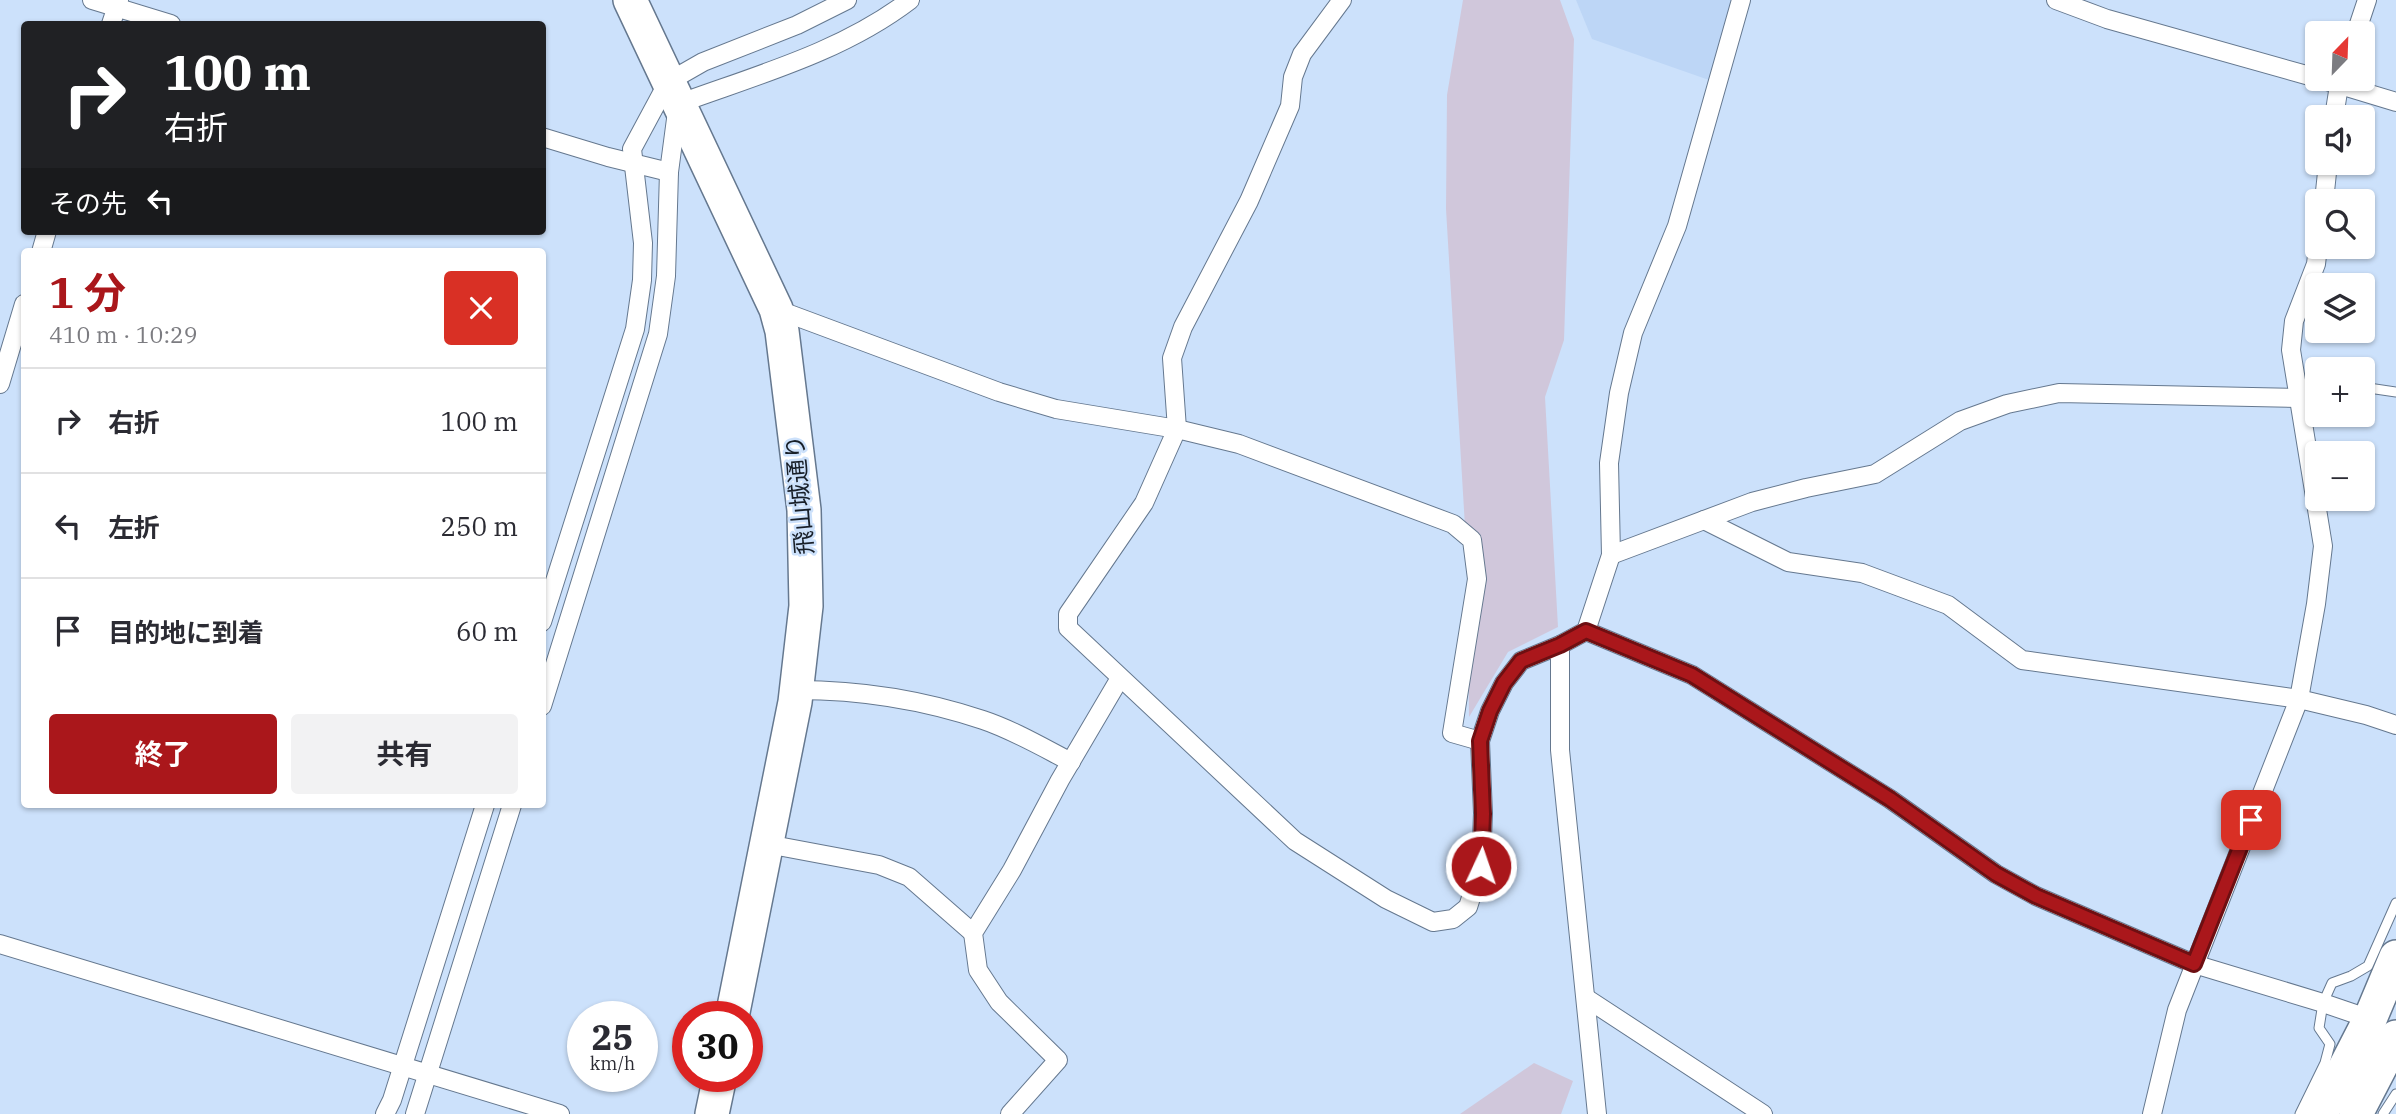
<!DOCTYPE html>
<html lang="ja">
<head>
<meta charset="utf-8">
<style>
	body { margin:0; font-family:"IBM Plex Serif","Noto Sans JP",serif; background:#f2f2f3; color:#2b2b33; height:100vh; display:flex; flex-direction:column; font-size:26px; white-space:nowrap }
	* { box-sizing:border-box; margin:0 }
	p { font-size:23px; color:#7c7c81 }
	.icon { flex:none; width:38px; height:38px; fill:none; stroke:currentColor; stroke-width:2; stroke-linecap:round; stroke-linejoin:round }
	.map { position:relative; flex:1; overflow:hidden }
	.drawer { position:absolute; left:21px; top:248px; width:525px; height:560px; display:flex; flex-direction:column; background:#fff; border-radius:7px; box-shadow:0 2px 5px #0004 }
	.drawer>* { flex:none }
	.guide { position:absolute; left:21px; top:21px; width:525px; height:214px; border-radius:7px; box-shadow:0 2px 5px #0004; background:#202124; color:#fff; overflow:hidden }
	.needle { width:46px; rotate:23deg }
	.controls { position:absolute; left:2305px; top:21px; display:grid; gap:14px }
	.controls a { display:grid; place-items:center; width:70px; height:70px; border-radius:7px; background:#fff; box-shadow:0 2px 5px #0004; font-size:35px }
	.speed { position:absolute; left:567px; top:1001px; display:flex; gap:14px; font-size:35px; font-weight:700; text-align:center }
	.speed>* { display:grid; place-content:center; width:91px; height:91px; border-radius:50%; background:#fff; box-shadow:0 2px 5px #0004; line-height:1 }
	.speed small { font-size:18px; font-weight:400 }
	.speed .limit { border:10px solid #d22; background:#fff; color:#111 }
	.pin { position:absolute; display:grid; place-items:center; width:60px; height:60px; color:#fff; margin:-30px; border-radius:14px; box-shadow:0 4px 10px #0006 }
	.me { position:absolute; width:77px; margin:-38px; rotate:3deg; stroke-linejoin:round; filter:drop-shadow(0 0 5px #0008) }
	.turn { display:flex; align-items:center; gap:24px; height:147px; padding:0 28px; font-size:32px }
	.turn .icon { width:91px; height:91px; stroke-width:2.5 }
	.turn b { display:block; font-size:49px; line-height:60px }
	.then { display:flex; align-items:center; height:66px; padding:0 28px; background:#0003; gap:14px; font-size:26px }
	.round { display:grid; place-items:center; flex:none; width:74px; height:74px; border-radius:7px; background:#f2f2f3 }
	.summary { display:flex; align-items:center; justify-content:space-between; height:119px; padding:0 28px }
	h1 { font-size:42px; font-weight:700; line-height:52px; color:#aa171b }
	.button { display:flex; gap:14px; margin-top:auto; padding:14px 28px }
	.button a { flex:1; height:80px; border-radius:7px; background:#aa171b; color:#fff; font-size:28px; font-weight:700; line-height:80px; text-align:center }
	.button a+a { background:#f2f2f3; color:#2b2b33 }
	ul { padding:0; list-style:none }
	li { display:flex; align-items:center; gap:21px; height:105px; padding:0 28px; border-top:2px solid #e1e1e2 }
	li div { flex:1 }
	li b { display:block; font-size:26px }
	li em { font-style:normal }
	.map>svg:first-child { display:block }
</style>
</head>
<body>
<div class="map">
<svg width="2396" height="1114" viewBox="0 0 2396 1114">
	<rect width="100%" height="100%" fill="#cce1fb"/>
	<polygon fill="#bdd6f6" points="1576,0 1732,0 1709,80 1592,39"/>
	<g fill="#d0c7db">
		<polygon points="1463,0 1560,0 1574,39 1564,340 1545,397 1558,627 1508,652 1469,717 1467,560 1446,209 1447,95"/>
		<polygon points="1534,1063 1573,1081 1561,1114 1460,1114"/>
	</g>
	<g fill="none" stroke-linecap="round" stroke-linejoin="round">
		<g stroke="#65788f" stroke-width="11">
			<g id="lane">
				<polyline points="2362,387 2396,392"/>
				<polyline points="2299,398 2317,395"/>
				<polyline points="2300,1114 2325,1063 2330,1044 2319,1028 2323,1003 2332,983 2351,976 2368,966 2396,903"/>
				<polyline points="2383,1114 2396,1094"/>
			</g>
		</g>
		<g stroke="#65788f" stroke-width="20">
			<g id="street">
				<polyline points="92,0 171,24"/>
				<polyline points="1342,0 1302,54 1293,77 1290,106 1249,201 1183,327 1172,358 1177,429 1144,503 1068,614 1068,628 1295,841 1386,899 1433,922 1453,919 1468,907 1481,866 1483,813 1480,741 1490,711 1504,683 1521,661 1560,645 1586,631 1611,555 1609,463 1619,393 1633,333 1677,226 1741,0"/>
				<polyline points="2056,0 2107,19 2317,78"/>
				<polyline points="111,24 119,0"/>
				<polyline points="2356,33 2367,0"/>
				<polyline points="2320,79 2396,102"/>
				<polyline points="2334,117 2340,79"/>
				<polyline points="542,137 608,157 669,172"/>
				<polyline points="2324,201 2328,163"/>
				<polyline points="41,252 47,231"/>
				<polyline points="776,309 999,392 1056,409 1177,429 1239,444 1453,524 1472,540 1477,579 1452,733 1480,741"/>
				<polyline points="0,384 24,304"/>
				<polyline points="1704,520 1788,562 1862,573 1948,605 2022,660 2299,699 2366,715 2396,725"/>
				<polyline points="1611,555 1752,502 1806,488 1875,474 1960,421 2007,404 2059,393 2299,398"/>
				<polyline points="542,622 635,329 642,280 643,243 632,149 668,82 703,62 797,25 847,0"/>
				<polyline points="1586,631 1692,675 1890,799 1996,874 2036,896 2194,964 2323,1003 2370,1019"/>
				<polyline points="1560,645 1560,750 1597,1114"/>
				<path d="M797,690C860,690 923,700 983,720C1013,730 1042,747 1071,762"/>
				<path d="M542,706L658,334L666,276L669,172L678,104C757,75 842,52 910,0"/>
				<polyline points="767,844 879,865 909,877 973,933"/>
				<polyline points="0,944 560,1114"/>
				<polyline points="1586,998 1763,1114"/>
				<polyline points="385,1114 392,1100 485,805"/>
				<polyline points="415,1114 512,805"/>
				<polyline points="1010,1114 1058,1060 999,1002 978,970 973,933 1012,870 1060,780 1120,678"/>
				<polyline points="2152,1114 2177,1010 2299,699 2316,604 2323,546 2291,350 2294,321 2316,264 2318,247"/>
			</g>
		</g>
		<g stroke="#65788f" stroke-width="36">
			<g id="highway">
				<polyline points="630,0 776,309 782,331 804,510 806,606 795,702 732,1017"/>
				<polyline points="712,1114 720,1076"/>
				<polyline points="2321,1114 2370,1019 2396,957"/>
				<polyline points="2356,1114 2396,1037"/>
			</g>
		</g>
		<use href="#lane" stroke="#fff" stroke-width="9"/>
		<use href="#street" stroke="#fff" stroke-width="18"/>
		<use href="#highway" stroke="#fff" stroke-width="33"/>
	</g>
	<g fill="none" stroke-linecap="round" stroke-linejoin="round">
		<g stroke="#6e0f12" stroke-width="18">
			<polyline id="route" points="1481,866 1483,814 1480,741 1490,711 1504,683 1521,661 1560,645 1586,631 1692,675 1890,799 1996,874 2036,896 2194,964 2251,820"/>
		</g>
		<use href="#route" stroke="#aa171b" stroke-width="12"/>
	</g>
	<g text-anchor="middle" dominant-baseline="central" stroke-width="5" stroke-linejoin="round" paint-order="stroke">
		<g font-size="24" fill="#181f28" stroke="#cce1fb">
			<text transform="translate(799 495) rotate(-95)">飛山城通り</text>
		</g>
	</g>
</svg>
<div class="controls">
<a><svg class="needle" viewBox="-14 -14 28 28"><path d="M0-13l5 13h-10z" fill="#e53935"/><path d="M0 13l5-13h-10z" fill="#7c7c81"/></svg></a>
<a><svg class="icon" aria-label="sound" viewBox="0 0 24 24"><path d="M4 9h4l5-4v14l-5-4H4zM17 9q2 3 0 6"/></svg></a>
<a><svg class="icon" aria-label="search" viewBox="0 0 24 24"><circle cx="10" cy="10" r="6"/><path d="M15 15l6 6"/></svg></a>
<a><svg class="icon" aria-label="layers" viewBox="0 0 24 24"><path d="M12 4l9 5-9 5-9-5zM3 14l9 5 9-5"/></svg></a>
<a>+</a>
<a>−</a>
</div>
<div class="speed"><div>25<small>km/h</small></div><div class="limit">30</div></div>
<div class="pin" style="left:2251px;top:820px;background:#d93025"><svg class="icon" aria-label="arrive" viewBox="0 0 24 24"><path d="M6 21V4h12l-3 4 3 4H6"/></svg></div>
<svg class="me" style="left:1481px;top:866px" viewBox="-20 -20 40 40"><circle r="17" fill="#aa171b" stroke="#fff" stroke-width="3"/><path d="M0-11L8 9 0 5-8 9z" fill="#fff"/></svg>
<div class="guide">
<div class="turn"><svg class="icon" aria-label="right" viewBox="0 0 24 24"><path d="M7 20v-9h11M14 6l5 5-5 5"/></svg><div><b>100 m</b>右折</div></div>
<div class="then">その先<svg class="icon" aria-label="left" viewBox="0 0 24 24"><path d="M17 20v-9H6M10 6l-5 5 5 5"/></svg></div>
</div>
<section class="drawer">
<div class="summary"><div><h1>1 分</h1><p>410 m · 10:29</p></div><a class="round" style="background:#d93025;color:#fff"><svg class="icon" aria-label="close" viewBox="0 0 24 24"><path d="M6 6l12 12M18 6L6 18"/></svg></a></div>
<ul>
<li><svg class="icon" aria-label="right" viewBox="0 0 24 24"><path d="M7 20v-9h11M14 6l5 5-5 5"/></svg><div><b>右折</b></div><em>100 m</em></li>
<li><svg class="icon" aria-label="left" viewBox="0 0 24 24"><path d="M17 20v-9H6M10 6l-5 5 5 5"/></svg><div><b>左折</b></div><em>250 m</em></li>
<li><svg class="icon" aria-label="arrive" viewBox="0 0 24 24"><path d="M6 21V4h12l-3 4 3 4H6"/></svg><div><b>目的地に到着</b></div><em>60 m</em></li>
</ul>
<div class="button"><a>終了</a><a>共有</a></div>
</section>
</div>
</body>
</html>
